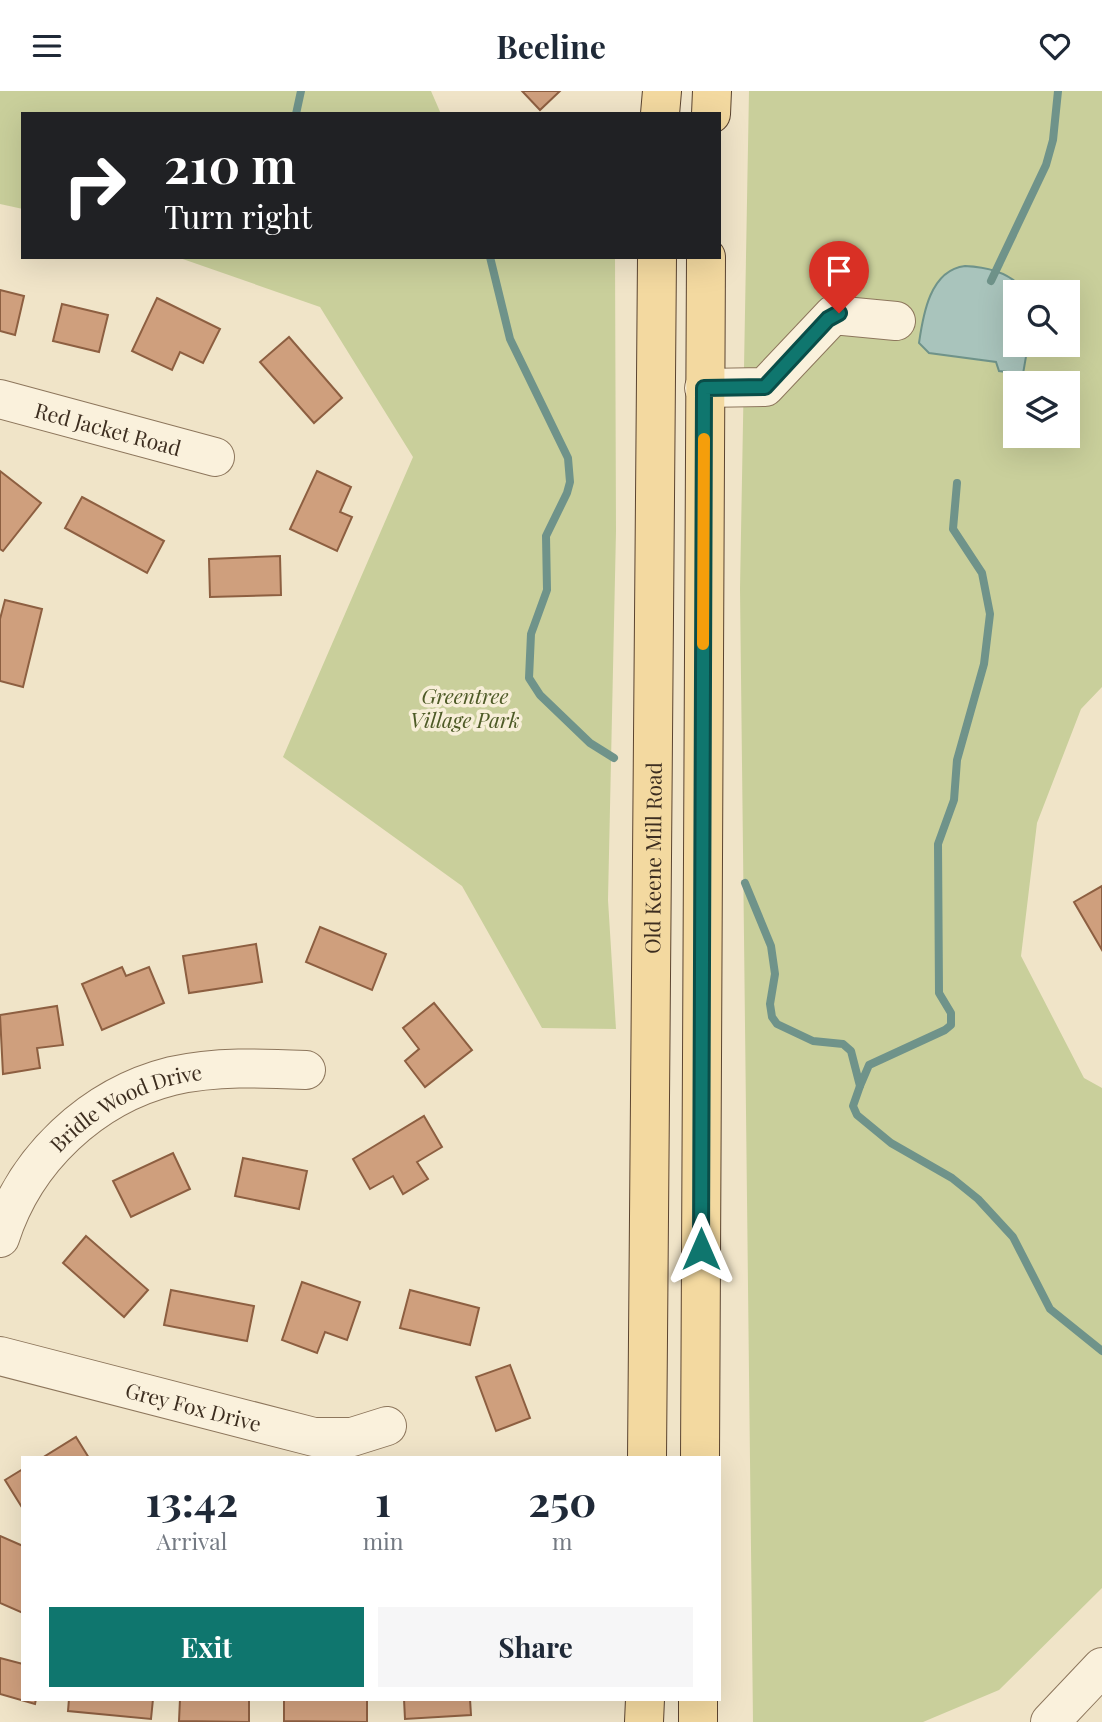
<!DOCTYPE html>
<html lang="en">
<head>
<meta charset="utf-8">
<style>
	body { margin:0; font-family:"Playfair Display",serif; background:#f6f6f7; color:#1f2937; height:100vh; display:flex; flex-direction:column; font-size:26px; white-space:nowrap }
	* { box-sizing:border-box; margin:0 }
	p { font-size:23px; color:#747a83 }
	.icon { flex:none; width:38px; height:38px; fill:none; stroke:currentColor; stroke-width:2; stroke-linecap:round; stroke-linejoin:round }
	.map { position:relative; flex:1; overflow:hidden }
	.details { position:absolute; left:21px; top:1365px; width:700px; height:245px; display:flex; flex-direction:column; background:#fff; border-radius:0px; box-shadow:0 7px 28px #0002 }
	.details>* { flex:none }
	.banner { position:absolute; left:21px; top:21px; width:700px; height:147px; border-radius:0px; box-shadow:0 7px 28px #0002; background:#202124; color:#fff; overflow:hidden }
	.fabs { position:absolute; left:1003px; top:189px; display:grid; gap:14px }
	.fabs a { display:grid; place-items:center; width:77px; height:77px; border-radius:0px; background:#fff; box-shadow:0 7px 28px #0002; font-size:35px }
	.pin { position:absolute; display:grid; place-items:center; width:60px; height:60px; color:#fff; margin:-72px -30px; border-radius:50% 50% 50% 0; rotate:-45deg; box-shadow:0 0 7px #0007 }
	.pin .icon { rotate:45deg }
	.me { position:absolute; width:77px; margin:-38px; rotate:0deg; stroke-linejoin:round; filter:drop-shadow(0 0 5px #0008) }
	.turn { display:flex; align-items:center; gap:24px; height:147px; padding:0 28px; font-size:32px }
	.turn .icon { width:91px; height:91px; stroke-width:2.5 }
	.turn b { display:block; font-size:49px; line-height:60px }
	.eta { display:flex; justify-content:space-evenly; align-items:center; height:119px; text-align:center }
	.eta b { font-size:42px; font-weight:700; line-height:49px }
	.action { display:flex; gap:14px; margin-top:auto; padding:14px 28px }
	.action a { flex:1; height:80px; border-radius:0px; background:#0f766e; color:#fff; font-size:28px; font-weight:700; line-height:80px; text-align:center }
	.action a+a { background:#f6f6f7; color:#1f2937 }
	header { display:flex; justify-content:space-between; align-items:center; height:91px; padding:0 28px; background:#fff; font-size:32px; font-weight:700 }
	.map>svg:first-child { display:block }
</style>
</head>
<body>
<header><svg class="icon" aria-label="menu" viewBox="0 0 24 24"><path d="M4 6h16M4 12h16M4 18h16"/></svg>Beeline<svg class="icon" aria-label="heart" viewBox="0 0 24 24"><path d="M12 20l-8-8c-3-5 5-10 8-4 3-6 11-1 8 4z"/></svg></header>
<div class="map">
<svg width="1102" height="1631" viewBox="0 0 1102 1631">
	<rect width="100%" height="100%" fill="#f0e4c8"/>
	<g fill="#c9cf9b" fill-rule="evenodd">
		<polygon points="0,0 431,0 441,23 23,23 23,118 0,113"/>
		<path d="M749,0H1102V596L1081,618L1037,732L1021,865L1084,987L1102,997V1497L999,1599L923,1631H753L740,498ZM1015,201H1068V254H1015ZM1015,292H1068V345H1015Z"/>
		<polygon points="177,166 615,166 616,440 608,809 616,938 542,937 462,795 283,666 413,366 320,216"/>
	</g>
	<path fill="#a9c4bc" stroke="#6f938a" stroke-width="2" d="M965,175C988,176 1012,182 1025,201H1015V254H1028L1023,283L999,280L996,271L929,262L919,252C923,224 930,179 965,175Z"/>
	<g fill="none" stroke-linecap="round" stroke-linejoin="round">
		<g stroke="#6f938a" stroke-width="8">
			<polyline points="296,23 301,0"/>
			<polyline points="490,166 510,248 568,367 570,391 567,402 546,445 547,499 531,543 529,587 540,604 590,652 614,667"/>
			<polyline points="991,190 1046,74 1053,49 1058,0"/>
			<polyline points="745,792 771,855 775,883 770,913 772,926 777,933 813,950 843,953 851,960 860,995 853,1015 857,1024 891,1052 952,1087 978,1108 1013,1146 1050,1218 1102,1260"/>
			<polyline points="860,995 869,974 945,939 951,934 951,922 939,902 938,753 954,709 957,669 984,573 990,523 982,482 953,438 957,392"/>
		</g>
	</g>
	<g fill="#cf9f7d" stroke="#8d5f41" stroke-width="2">
		<polygon points="522,0 560,0 540,19"/>
		<polygon points="0,199 24,205 15,244 0,240"/>
		<polygon points="157,207 220,238 203,272 180,261 172,279 132,260"/>
		<polygon points="62,213 108,224 99,261 53,250"/>
		<polygon points="289,246 342,307 314,332 260,271"/>
		<polygon points="0,380 41,412 3,460 0,458"/>
		<polygon points="317,380 351,396 340,421 352,426 337,460 290,438"/>
		<polygon points="82,406 164,450 147,482 65,437"/>
		<polygon points="280,465 281,504 210,506 209,468"/>
		<polygon points="5,509 42,518 23,596 0,590 0,528"/>
		<polygon points="1102,795 1102,859 1074,811"/>
		<polygon points="320,836 386,863 372,899 306,871"/>
		<polygon points="256,853 262,891 189,902 183,865"/>
		<polygon points="122,876 126,885 149,876 164,912 102,939 82,893"/>
		<polygon points="434,912 472,959 425,996 405,970 419,958 403,937"/>
		<polygon points="57,915 63,954 37,957 40,977 3,983 0,924"/>
		<polygon points="424,1025 442,1056 417,1071 428,1088 403,1103 393,1085 370,1098 353,1068"/>
		<polygon points="173,1062 190,1098 131,1126 113,1090"/>
		<polygon points="243,1067 307,1080 299,1118 235,1105"/>
		<polygon points="86,1145 148,1199 124,1226 63,1172"/>
		<polygon points="302,1191 360,1211 347,1249 325,1241 317,1262 282,1249"/>
		<polygon points="171,1199 254,1215 247,1250 164,1234"/>
		<polygon points="410,1199 479,1217 470,1254 400,1237"/>
		<polygon points="510,1274 530,1327 496,1340 476,1286"/>
		<polygon points="76,1346 89,1367 42,1367"/>
		<polygon points="23,1378 23,1418 5,1389"/>
		<polygon points="0,1445 23,1455 23,1522 0,1512"/>
		<polygon points="0,1567 23,1573 23,1608 36,1608 35,1613 0,1603"/>
		<polygon points="69,1608 153,1608 151,1628 68,1620"/>
		<polygon points="180,1608 249,1608 249,1631 179,1630"/>
		<polygon points="284,1608 367,1608 367,1631 284,1630"/>
		<polygon points="404,1608 470,1608 471,1624 405,1628"/>
	</g>
	<g fill="none" stroke-linecap="round" stroke-linejoin="round">
		<g stroke="#8d765c" stroke-width="40">
			<g id="minor">
				<polyline points="704,297 765,296 833,224 896,230"/>
				<path id="s1" d="M0,308L215,366"/>
				<path id="s2" d="M0,1147C25,1068 92,1005 172,985C216,975 261,977 306,979"/>
				<path id="s3" d="M0,1265L314,1346H352L387,1335"/>
				<polyline points="1050,1631 1102,1576"/>
			</g>
		</g>
		<g stroke="#5b4430" stroke-width="40">
			<g id="major">
				<polyline points="660,23 662,0"/>
				<polyline points="711,23 712,0"/>
				<path id="s4" d="M647,1367L657,166"/>
				<polyline points="700,1367 706,166"/>
				<polyline points="644,1631 645,1608"/>
				<polyline points="698,1631 698,1608"/>
			</g>
		</g>
		<use href="#minor" stroke="#faf1dc" stroke-width="38"/>
		<use href="#major" stroke="#f3d9a0" stroke-width="38"/>
	</g>
	<g fill="none" stroke-linecap="round" stroke-linejoin="round">
		<g stroke="#0a4d48" stroke-width="18">
			<polyline id="route" points="701,1158 704,297 765,296 828,228 839,222"/>
		</g>
		<use href="#route" stroke="#0f766e" stroke-width="12"/>
		<polyline stroke="#f59e0b" stroke-width="12" points="703,553 704,348"/>
	</g>
	<g text-anchor="middle" dominant-baseline="central" stroke-width="7" stroke-linejoin="round" paint-order="stroke">
		<g font-size="21" fill="#3d2e20" stroke="#f7eed8">
			<text stroke="none"><textPath href="#s1" startOffset="112">Red Jacket Road</textPath></text>
			<text stroke="none"><textPath href="#s4" startOffset="600">Old Keene Mill Road</textPath></text>
			<text stroke="none"><textPath href="#s2" startOffset="191">Bridle Wood Drive</textPath></text>
			<text stroke="none"><textPath href="#s3" startOffset="200">Grey Fox Drive</textPath></text>
		</g>
		<g font-size="21" font-style="italic" fill="#4d5a26" stroke="#f7eed8">
			<text x="465" y="604">Greentree<tspan x="465" dy="24">Village Park</tspan></text>
		</g>
	</g>
</svg>
<div class="fabs">
<a><svg class="icon" aria-label="search" viewBox="0 0 24 24"><circle cx="10" cy="10" r="6"/><path d="M15 15l6 6"/></svg></a>
<a><svg class="icon" aria-label="layers" viewBox="0 0 24 24"><path d="M12 4l9 5-9 5-9-5zM3 14l9 5 9-5"/></svg></a>
</div>
<div class="pin" style="left:839px;top:222px;background:#d93025"><svg class="icon" aria-label="arrive" viewBox="0 0 24 24"><path d="M6 21V4h12l-3 4 3 4H6"/></svg></div>
<svg class="me" style="left:701px;top:1158px" viewBox="-20 -20 40 40"><path d="M0-17L14 15 0 8-14 15z" fill="#0f766e" stroke="#fff" stroke-width="4"/></svg>
<div class="banner">
<div class="turn"><svg class="icon" aria-label="right" viewBox="0 0 24 24"><path d="M7 20v-9h11M14 6l5 5-5 5"/></svg><div><b>210 m</b>Turn right</div></div>
</div>
<section class="details">
<div class="eta">
<div><b>13:42</b><p>Arrival</p></div>
<div><b>1</b><p>min</p></div>
<div><b>250</b><p>m</p></div>
</div>
<div class="action"><a>Exit</a><a>Share</a></div>
</section>
</div>
</body>
</html>
